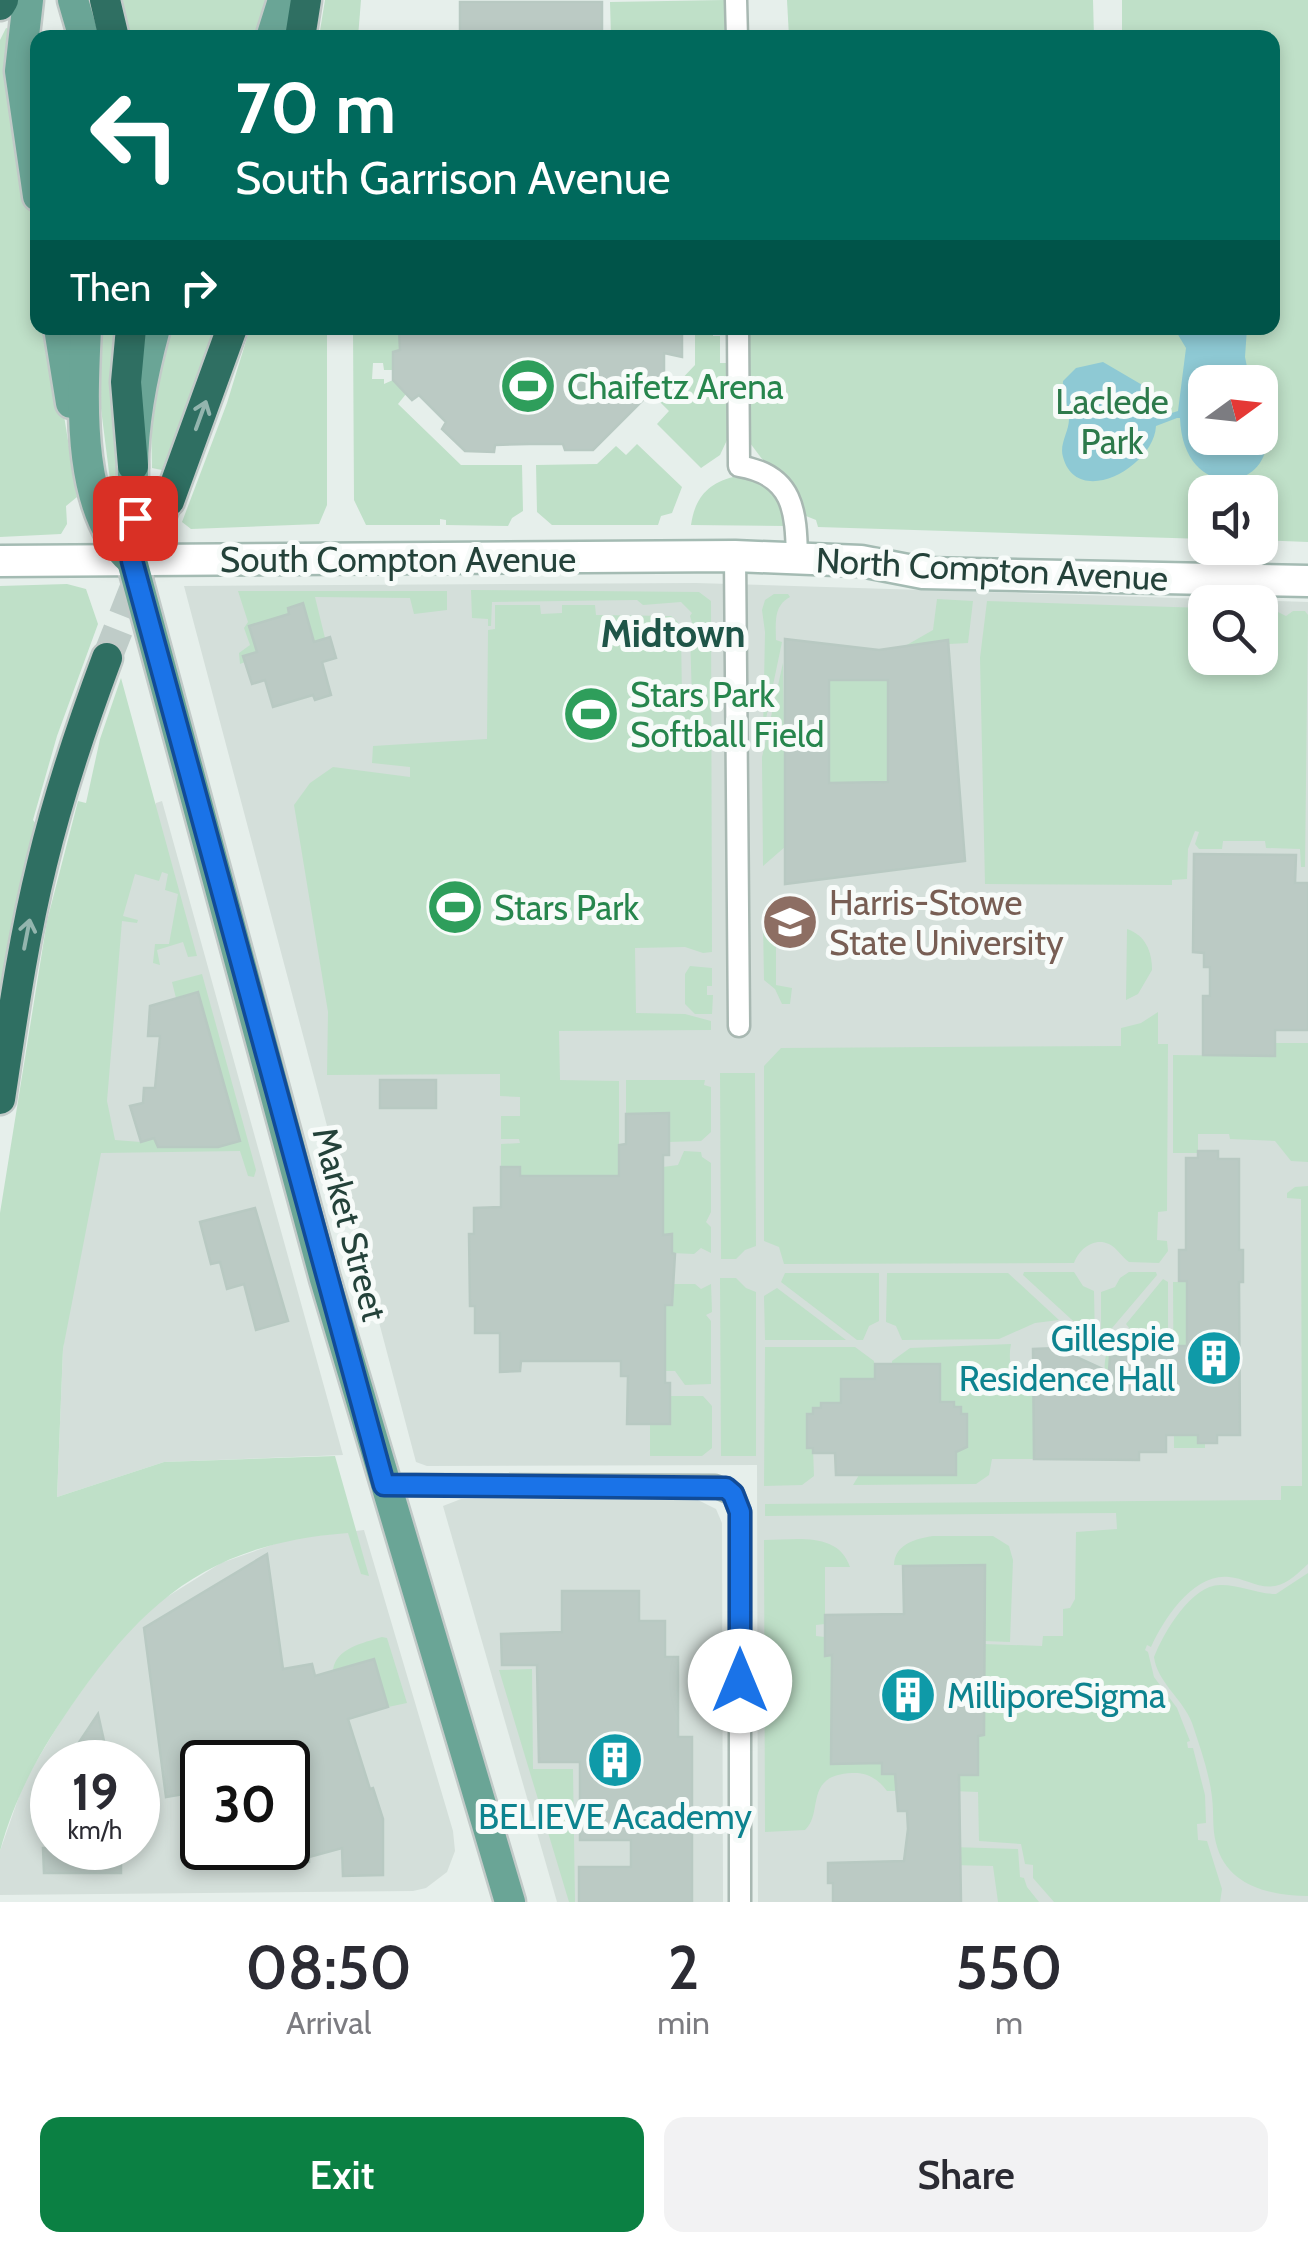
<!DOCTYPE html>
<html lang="en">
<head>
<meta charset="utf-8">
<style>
	body { margin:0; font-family:Cabin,sans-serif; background:#f2f2f3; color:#2b2b33; height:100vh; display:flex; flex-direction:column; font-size:38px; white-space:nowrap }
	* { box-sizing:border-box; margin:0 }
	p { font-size:32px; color:#7c7c81 }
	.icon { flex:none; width:55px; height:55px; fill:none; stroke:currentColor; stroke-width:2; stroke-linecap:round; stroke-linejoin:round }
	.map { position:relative; height:1902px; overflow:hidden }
	.sheet { display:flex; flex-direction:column; background:#fff; flex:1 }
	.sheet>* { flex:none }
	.banner { position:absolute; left:30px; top:30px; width:1250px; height:305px; border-radius:20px; box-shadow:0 5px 15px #0003; background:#00695c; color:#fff; overflow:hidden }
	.needle { width:65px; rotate:75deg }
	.controls { position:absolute; left:1188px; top:365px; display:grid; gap:20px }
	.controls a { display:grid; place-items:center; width:90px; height:90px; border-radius:20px; background:#fff; box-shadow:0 5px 15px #0003; font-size:50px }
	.speed { position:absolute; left:30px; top:1740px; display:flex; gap:20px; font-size:50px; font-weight:700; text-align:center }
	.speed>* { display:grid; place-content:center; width:130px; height:130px; border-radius:50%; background:#fff; box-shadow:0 5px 15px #0003; line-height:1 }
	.speed small { font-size:25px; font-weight:400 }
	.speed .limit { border:5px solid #111; border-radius:15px; background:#fff; color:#111 }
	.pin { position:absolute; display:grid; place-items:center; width:85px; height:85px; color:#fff; margin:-42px; border-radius:20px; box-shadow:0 5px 15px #0006 }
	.me { position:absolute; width:110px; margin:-55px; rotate:0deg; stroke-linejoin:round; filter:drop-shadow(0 0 8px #0008) }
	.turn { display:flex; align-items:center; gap:35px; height:210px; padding:0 40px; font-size:45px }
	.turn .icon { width:130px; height:130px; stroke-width:2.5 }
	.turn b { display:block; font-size:70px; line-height:85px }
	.then { display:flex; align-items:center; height:95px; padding:0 40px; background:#0003; gap:20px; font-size:38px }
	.eta { display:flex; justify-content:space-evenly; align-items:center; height:170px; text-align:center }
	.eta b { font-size:60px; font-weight:600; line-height:70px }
	.primary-button { display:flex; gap:20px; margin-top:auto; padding:20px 40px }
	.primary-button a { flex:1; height:115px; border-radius:20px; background:#0b8043; color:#fff; font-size:40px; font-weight:600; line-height:115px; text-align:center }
	.primary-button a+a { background:#f2f2f3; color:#2b2b33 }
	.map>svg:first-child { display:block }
</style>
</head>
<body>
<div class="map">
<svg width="1308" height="1902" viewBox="0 0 1308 1902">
	<rect width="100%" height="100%" fill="#e6efeb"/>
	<g fill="#d4dfda" fill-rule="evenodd">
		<path d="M696,583L1308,602V1902H758L757,1465L427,1466L416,1462L184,586ZM1205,602H1260V658H1205Z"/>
		<polygon points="162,801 343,1455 164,1462 57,1497 63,1349 125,888 148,821 156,803"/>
		<polygon points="461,1499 696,1499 716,1509 722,1523 723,1902 557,1902 443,1506"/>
		<path d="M364,1530L453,1831L455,1851L447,1872L426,1888L413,1891L0,1895V1851L24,1782L63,1717L108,1654L136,1622L154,1605L221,1563L289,1539ZM52,1762H138V1848H52ZM202,1762H288V1848H202Z"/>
	</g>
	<g fill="#bfe0c8" fill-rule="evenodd">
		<polygon points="118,0 267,0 266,16 258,37 128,37"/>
		<polygon points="325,0 361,0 358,37 319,37"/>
		<polygon points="724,0 725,37 611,37 610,2"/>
		<polygon points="787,0 1093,0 1094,37 789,37"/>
		<path d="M1122,0H1308V542L1260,540V492H1205V539L818,527L816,520L806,516L802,500L785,473L762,459L750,443L748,328H1272V38L1122,37ZM1205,382H1260V438H1205Z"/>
		<polygon points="6,28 13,30 16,110 37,245 38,328 50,328 77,497 66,506 67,524 61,534 0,537 0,40"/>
		<polygon points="97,328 120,328 114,409 119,486 111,488 96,369"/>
		<polygon points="165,328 216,328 162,470 152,468 151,423"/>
		<polygon points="250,328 327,328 327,505 319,524 191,529 182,522 227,403"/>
		<polygon points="353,328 399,328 400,350 393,352 393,370 384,370 383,363 373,363 372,379 384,379 384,384 393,380 406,394 398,404 461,465 522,465 523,511 512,518 508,526 446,525 446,520 440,519 440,525 366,525 354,500"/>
		<polygon points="695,328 713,328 713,336 720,336 720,363 727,363 727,440 720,455 701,468 657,424 669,411 660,402 695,365"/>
		<polygon points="637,444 682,487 672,513 661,516 658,525 552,525 537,512 536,465 597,464 616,446 626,455"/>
		<path d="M733,477C765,478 780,496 786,526L691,525C695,498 707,484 733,477Z"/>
		<polygon points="67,584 86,589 98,624 57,736 33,820 36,824 0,1000 0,586"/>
		<polygon points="471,590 699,592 711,601 712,952 703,953 685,947 635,948 636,1013 685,1014 711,1021 711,1030 559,1031 560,1080 619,1081 619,1176 520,1176 520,1167 501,1167 501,1144 520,1143 519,1139 501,1139 501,1116 520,1116 520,1097 500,1096 500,1074 327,1075 328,1012 294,805 310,783 333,767 410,777 410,767 372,763 373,746 487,739 488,630 495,629 495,605 540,605 541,614 562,613 562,605 595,605 596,615 671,616 678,622 681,632 682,699 692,699 690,634 695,633 690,616 692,613 681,602 643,605 637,600 492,602 491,626 488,626 488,619 472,618"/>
		<polygon points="238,591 447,591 447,610 414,614 410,598 315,597 325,638 314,642 302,603 288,608 289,614 249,626 257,652 244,655 245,662 240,664 239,653 250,645 244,628 248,622"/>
		<path d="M774,594H788L790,597C773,606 776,623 776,640L782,642L763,733L765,632L762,610L765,600Z"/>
		<polygon points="937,599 973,601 968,643 949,644 948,640 905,646 933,630"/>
		<polygon points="987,601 1205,608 1205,658 1260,658 1260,610 1274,610 1286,616 1293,611 1305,611 1308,615 1305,867 1301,867 1300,849 1266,848 1265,841 1223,841 1222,849 1199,849 1195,844 1199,832 1195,831 1188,849 1187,879 1172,880 1172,885 985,884 980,658"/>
		<polygon points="783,663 786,846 763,866 762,757"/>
		<path d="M121,678L197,956L188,957L183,942L157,950L160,965L153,963L155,944H169L178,894L165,890L168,874L162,872L159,881L135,874L123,916L138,920L137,923L122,921L107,1101L115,1140L141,1142L154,1138L158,1147H218L239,1141L198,993L176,998L172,982L202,974L256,1170L254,1177L248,1176L240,1151L101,1153L63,1349L57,1497L164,1462L335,1456L369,1576L361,1574L348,1533C218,1543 152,1592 79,1695C44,1744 16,1792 0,1851V1213L47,921L78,801L86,803L100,739Z"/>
		<polygon points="888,679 888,782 829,783 829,680"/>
		<polygon points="763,923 788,923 791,926 788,932 776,932 776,985 792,988 790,1004 782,1004 775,989 764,980"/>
		<path d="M1127,929C1145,935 1152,951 1152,970L1138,994L1126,1000Z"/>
		<polygon points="690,966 712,968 712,986 707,986 707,995 713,995 712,1014 695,1014 685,1004 685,974"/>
		<path d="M1158,1012V1044H1168L1167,1211L1158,1212L1157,1240L1167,1241L1168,1251L1159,1263L1129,1262C1122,1257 1117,1248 1109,1244C1094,1237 1079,1249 1074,1263L784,1264L779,1247L764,1241V1066L781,1048L1121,1046V1028L1141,1023Z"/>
		<polygon points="1275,1043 1308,1043 1308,1162 1291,1161 1275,1141 1230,1139 1229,1134 1198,1134 1198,1153 1173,1153 1173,1055 1274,1056"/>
		<polygon points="720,1073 755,1073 756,1246 745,1250 736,1259 721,1259"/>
		<polygon points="626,1080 705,1080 704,1085 711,1087 711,1132 701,1141 669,1142 668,1113 626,1114"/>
		<polygon points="684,1151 701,1152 702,1157 711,1163 711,1212 706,1222 711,1227 711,1253 701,1248 694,1254 672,1253 672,1235 663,1235 663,1167 678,1165"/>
		<path d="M1308,1186V1564C1299,1572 1288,1584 1275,1586C1259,1589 1244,1578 1229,1577C1193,1573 1164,1619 1151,1647L1147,1645L1145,1650L1148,1652L1154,1677L1177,1708L1190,1741L1187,1742L1188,1748H1193L1205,1795L1206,1823L1197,1824L1198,1840L1207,1841L1222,1889L1220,1902H1054L1033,1878V1865L1025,1864L1021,1844L979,1841L978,1792L951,1791V1775L978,1774V1736L984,1734V1644L1042,1646L1043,1636H1063V1609L1070,1608L1075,1599L1076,1532L1117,1529L1116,1513L765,1516V1504L1281,1500V1486H1302L1301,1199L1287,1198V1193L1295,1187Z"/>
		<polygon points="1024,1272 1074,1272 1083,1286 1094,1291 1095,1341 1023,1275"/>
		<polygon points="1129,1272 1156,1272 1157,1275 1101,1341 1101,1292 1115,1287 1120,1278"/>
		<polygon points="785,1273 879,1273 879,1321 869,1326 863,1340 857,1340 781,1282"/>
		<polygon points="887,1273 1008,1273 1059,1320 1035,1323 999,1339 902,1340 896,1326 886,1322"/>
		<polygon points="720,1278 736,1278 746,1288 756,1292 756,1456 721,1456"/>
		<path d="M1163,1279L1168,1282V1374L1164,1346H1140L1120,1350L1121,1356L1110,1357L1109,1378H1105C1104,1360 1105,1349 1117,1335L1122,1337L1130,1329L1126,1324Z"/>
		<polygon points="1173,1282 1186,1282 1187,1436 1197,1436 1197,1444 1205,1444 1205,1448 1174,1448"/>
		<polygon points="672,1284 695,1284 701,1289 711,1284 712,1312 706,1315 711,1321 711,1384 685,1385 675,1371 665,1371 665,1305 672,1304"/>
		<polygon points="777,1288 846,1340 765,1340 764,1296"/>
		<path d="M1011,1344C1007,1363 1013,1385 1033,1392L1034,1459H992L989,1475L976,1484L853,1485L859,1475H955L956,1452L967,1447V1414H961V1407H954L953,1402H940V1364H892V1361L910,1348Z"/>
		<polygon points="765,1347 855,1347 874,1361 875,1379 842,1379 841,1403 821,1403 821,1408 813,1408 813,1414 807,1415 807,1447 813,1448 814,1476 802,1485 764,1486"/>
		<polygon points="670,1396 703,1396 712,1406 712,1448 702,1456 650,1456 650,1424 670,1423"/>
		<path d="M933,1536H993L1009,1546L1013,1560L1010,1642L984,1641V1566L894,1565C895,1544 915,1539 933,1536Z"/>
		<path d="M764,1540C795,1540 838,1531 850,1567H825V1624L816,1625V1636L825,1637V1655H832L831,1763H882V1774H895V1791H887C878,1779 867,1772 852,1773C803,1775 824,1813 805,1830L765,1832Z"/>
		<path d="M1308,1573V1896C1271,1896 1226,1886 1216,1843C1212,1828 1214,1813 1212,1797C1209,1772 1200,1747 1192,1723C1183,1699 1157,1682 1154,1657C1164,1632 1192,1584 1221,1585C1240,1585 1258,1594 1276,1594Z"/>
		<path d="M382,1637L387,1638L407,1703L388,1707L373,1659L333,1670C336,1648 363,1643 382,1637Z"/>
		<polygon points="532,1669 533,1769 573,1769 575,1902 569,1902 499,1670"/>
		<polygon points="951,1847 1018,1849 1020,1877 1024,1878 1027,1887 1039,1902 998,1902 993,1866 951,1865"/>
	</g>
	<path fill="#8ec9d4" d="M1174,328H1247L1245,357L1250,382H1205V438H1260V410C1295,490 1183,512 1180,418H1177L1156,426C1154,467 1077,509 1063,457C1059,444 1069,432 1069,419C1069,406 1062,395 1063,381L1076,368L1103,362L1144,386L1156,418L1178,411L1186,348Z"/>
	<g fill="#bbcac4" stroke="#b8c9c2" stroke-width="2.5" fill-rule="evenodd">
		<rect x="460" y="2" width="142" height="36"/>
		<polygon points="399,328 682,328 682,357 664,353 664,379 593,450 565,450 563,444 529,444 495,445 494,452 465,451 442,429 446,422 419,395 412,400 393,380 393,352 400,350"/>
		<polygon points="303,603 314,642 330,637 336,658 322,662 331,695 315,700 313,695 273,707 265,680 252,684 243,656 257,652 249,626 289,614 288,608"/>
		<path d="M785,639L879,650L948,640L965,861L785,884ZM829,680H888V782L829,783Z"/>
		<polygon points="1194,854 1296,855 1295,883 1308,883 1308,1030 1275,1030 1275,1056 1203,1055 1203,996 1210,996 1210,967 1204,967 1204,953 1193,952"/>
		<polygon points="198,992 240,1141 218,1147 158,1147 154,1138 141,1142 130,1106 143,1103 144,1088 155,1088 160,1036 148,1036 150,1006"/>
		<rect x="380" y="1080" width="56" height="28"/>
		<polygon points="669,1113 669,1155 663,1155 663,1235 672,1234 672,1253 675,1254 672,1305 665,1305 665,1383 670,1383 670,1424 627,1424 628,1376 621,1376 621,1361 521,1361 520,1371 500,1372 500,1333 475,1333 475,1306 470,1306 469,1234 474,1234 474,1208 501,1207 501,1167 520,1167 520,1176 619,1176 619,1145 626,1144 626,1114"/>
		<polygon points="1198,1151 1218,1151 1218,1159 1239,1159 1239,1250 1243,1250 1243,1282 1239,1282 1240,1435 1217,1435 1217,1443 1198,1443 1198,1435 1166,1435 1166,1452 1139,1452 1139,1460 1034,1459 1033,1349 1057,1348 1109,1372 1110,1356 1121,1356 1119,1350 1140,1346 1187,1346 1187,1281 1179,1281 1179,1250 1186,1250 1186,1158 1198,1158"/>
		<polygon points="255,1208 288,1321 256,1330 244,1284 227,1289 220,1262 211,1264 200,1222"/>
		<polygon points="875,1364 940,1364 940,1402 954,1402 954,1407 961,1407 961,1414 967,1414 967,1447 956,1452 956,1475 836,1475 835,1453 813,1453 813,1448 807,1448 807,1414 813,1414 813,1408 821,1408 821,1403 841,1403 841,1379 875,1379"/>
		<polygon points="267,1554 283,1669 312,1664 315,1676 374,1659 388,1707 348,1719 370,1789 373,1788 383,1819 383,1875 343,1876 342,1848 309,1857 309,1862 264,1867 239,1848 288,1848 288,1762 202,1762 202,1791 166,1797 144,1628"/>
		<polygon points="985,1565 984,1735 978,1736 978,1775 959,1775 961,1902 833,1902 833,1883 828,1883 828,1863 904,1861 908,1829 907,1811 898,1811 895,1774 882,1774 882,1763 831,1764 832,1655 825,1656 825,1615 904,1614 903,1566"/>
		<polygon points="562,1591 639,1591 639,1621 665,1621 665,1657 678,1657 678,1737 692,1737 692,1902 579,1902 579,1867 631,1867 631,1840 580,1840 580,1762 539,1762 537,1665 502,1665 501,1634 562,1632"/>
		<polygon points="98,1714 104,1741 89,1762 66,1762"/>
		<polygon points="43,1848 121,1848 121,1873 44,1873"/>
	</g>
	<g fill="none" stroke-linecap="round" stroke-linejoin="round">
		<polyline stroke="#bfccc8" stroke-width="30" stroke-dasharray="30 15" stroke-linecap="butt" points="107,658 169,501"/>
		<g stroke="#a8b8b2" stroke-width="25">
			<g id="street">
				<polyline points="736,0 737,38"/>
				<path d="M738,328L739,466C794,475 796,511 797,558"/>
				<polyline points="735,556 739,1026"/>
				<polyline points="384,1485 715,1486 733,1494 740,1512 740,1902"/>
			</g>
		</g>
		<g stroke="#a4bbb3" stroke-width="35">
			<polyline id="secondary" points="0,561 735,556 861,561 923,573 1308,581"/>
		</g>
		<g stroke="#c2cac8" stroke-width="35">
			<g id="primary">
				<polyline points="28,0 20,71 38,196"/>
				<polyline points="73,0 84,38"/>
				<polyline points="271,38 283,0"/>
				<polyline points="59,328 71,403"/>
				<path d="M86,328C83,397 75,512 132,561"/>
				<path d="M155,328C143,372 133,421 133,467C132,499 138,530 132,561L325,1279L510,1902"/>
			</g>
		</g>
		<g stroke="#c2cac8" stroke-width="35">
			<g id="highway">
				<polyline points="105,0 114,38"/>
				<polyline points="0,5 3,0"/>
				<polyline points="300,38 306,0"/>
				<polyline points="131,328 126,382 133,466"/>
				<polyline points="169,501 232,328"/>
				<path d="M0,1099C12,1020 23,941 42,864C59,793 82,725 107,658"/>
			</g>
		</g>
		<use href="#street" stroke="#fff" stroke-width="20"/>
		<use href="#secondary" stroke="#fff" stroke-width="30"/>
		<use href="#primary" stroke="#6aa596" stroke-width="30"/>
		<use href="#highway" stroke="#2f6f62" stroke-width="30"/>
	</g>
	<defs><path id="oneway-shaft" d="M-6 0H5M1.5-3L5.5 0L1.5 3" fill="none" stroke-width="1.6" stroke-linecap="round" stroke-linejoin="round" transform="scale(2.5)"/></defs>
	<g stroke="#93b5ae">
		<use href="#oneway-shaft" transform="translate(201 415) rotate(-70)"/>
		<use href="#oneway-shaft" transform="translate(27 934) rotate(-79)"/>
	</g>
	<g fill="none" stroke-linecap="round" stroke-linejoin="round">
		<g stroke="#114b97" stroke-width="25">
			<polyline id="route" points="135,518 132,561 384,1485 726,1488 733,1494 740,1512 740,1681"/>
		</g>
		<use href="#route" stroke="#1a73e8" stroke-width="18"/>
	</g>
	<defs>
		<g id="stadium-disc" transform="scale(2.875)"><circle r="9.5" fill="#2e9e5b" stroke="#f7fbf9"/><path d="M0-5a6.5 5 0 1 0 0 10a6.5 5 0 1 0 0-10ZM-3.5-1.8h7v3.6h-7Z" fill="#fff"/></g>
		<g id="university-disc" transform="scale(2.875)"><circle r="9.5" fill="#8d6e63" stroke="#f7fbf9"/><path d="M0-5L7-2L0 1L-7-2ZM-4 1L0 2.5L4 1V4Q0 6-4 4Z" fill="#fff"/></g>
		<g id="building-disc" transform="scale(2.875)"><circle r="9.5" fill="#0f9aa8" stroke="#f7fbf9"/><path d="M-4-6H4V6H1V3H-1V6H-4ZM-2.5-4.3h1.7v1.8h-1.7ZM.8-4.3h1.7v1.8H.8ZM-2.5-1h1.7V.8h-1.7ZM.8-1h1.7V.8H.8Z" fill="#fff"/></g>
	</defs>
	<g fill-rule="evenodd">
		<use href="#stadium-disc" x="528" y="386"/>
		<use href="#stadium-disc" x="591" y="714"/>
		<use href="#stadium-disc" x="455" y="907"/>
		<use href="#university-disc" x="790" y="922"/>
		<use href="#building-disc" x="1214" y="1358"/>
		<use href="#building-disc" x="908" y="1695"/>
		<use href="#building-disc" x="615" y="1760"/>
	</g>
	<g text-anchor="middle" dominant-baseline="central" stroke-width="10" stroke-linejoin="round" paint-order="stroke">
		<g font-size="35" fill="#27864d" stroke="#f7fbf9" text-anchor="start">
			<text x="567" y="386">Chaifetz Arena</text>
			<text x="630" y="694">Stars Park<tspan x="630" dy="40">Softball Field</tspan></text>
			<text x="494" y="907">Stars Park</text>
		</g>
		<g font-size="35" fill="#2d7a4b" stroke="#f7fbf9">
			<text x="1112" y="401">Laclede<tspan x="1112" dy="40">Park</tspan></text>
		</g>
		<g font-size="35" fill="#24423a" stroke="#f7fbf9">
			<text x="398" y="559">South Compton Avenue</text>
			<text transform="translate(992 569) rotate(3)">North Compton Avenue</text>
			<text transform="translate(350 1224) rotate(75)">Market Street</text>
		</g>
		<g font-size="35" fill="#785e54" stroke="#f7fbf9" text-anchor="start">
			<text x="829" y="902">Harris-Stowe<tspan x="829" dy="40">State University</tspan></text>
		</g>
		<g font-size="35" fill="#0d838f" stroke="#f7fbf9" text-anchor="end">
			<text x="1175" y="1338">Gillespie<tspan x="1175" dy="40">Residence Hall</tspan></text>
			<text x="947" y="1695" text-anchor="start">MilliporeSigma</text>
			<text x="615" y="1816" text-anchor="middle">BELIEVE Academy</text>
		</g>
		<g font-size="38" font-weight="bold" fill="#1f5548" stroke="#f7fbf9">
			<text x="673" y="633">Midtown</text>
		</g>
	</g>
</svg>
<div class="controls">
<a><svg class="needle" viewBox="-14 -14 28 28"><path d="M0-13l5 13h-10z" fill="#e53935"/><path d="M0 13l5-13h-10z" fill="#7c7c81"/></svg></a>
<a><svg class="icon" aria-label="sound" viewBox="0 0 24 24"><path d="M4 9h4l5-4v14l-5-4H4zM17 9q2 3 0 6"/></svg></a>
<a><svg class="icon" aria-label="search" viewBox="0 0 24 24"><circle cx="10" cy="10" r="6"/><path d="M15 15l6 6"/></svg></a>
</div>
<div class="speed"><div>19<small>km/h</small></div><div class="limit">30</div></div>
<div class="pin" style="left:135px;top:518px;background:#d93025"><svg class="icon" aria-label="arrive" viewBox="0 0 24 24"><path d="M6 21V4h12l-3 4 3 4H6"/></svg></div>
<svg class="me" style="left:740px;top:1681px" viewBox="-20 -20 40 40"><circle r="19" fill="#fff"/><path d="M0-13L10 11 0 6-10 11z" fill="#1a73e8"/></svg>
<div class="banner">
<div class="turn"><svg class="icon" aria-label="left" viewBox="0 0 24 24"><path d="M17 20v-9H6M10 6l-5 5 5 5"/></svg><div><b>70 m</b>South Garrison Avenue</div></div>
<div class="then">Then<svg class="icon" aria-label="right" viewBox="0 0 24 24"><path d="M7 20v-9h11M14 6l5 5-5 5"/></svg></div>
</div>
</div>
<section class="sheet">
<div class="eta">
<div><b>08:50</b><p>Arrival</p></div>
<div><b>2</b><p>min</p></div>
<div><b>550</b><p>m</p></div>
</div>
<div class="primary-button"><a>Exit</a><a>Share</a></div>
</section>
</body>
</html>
